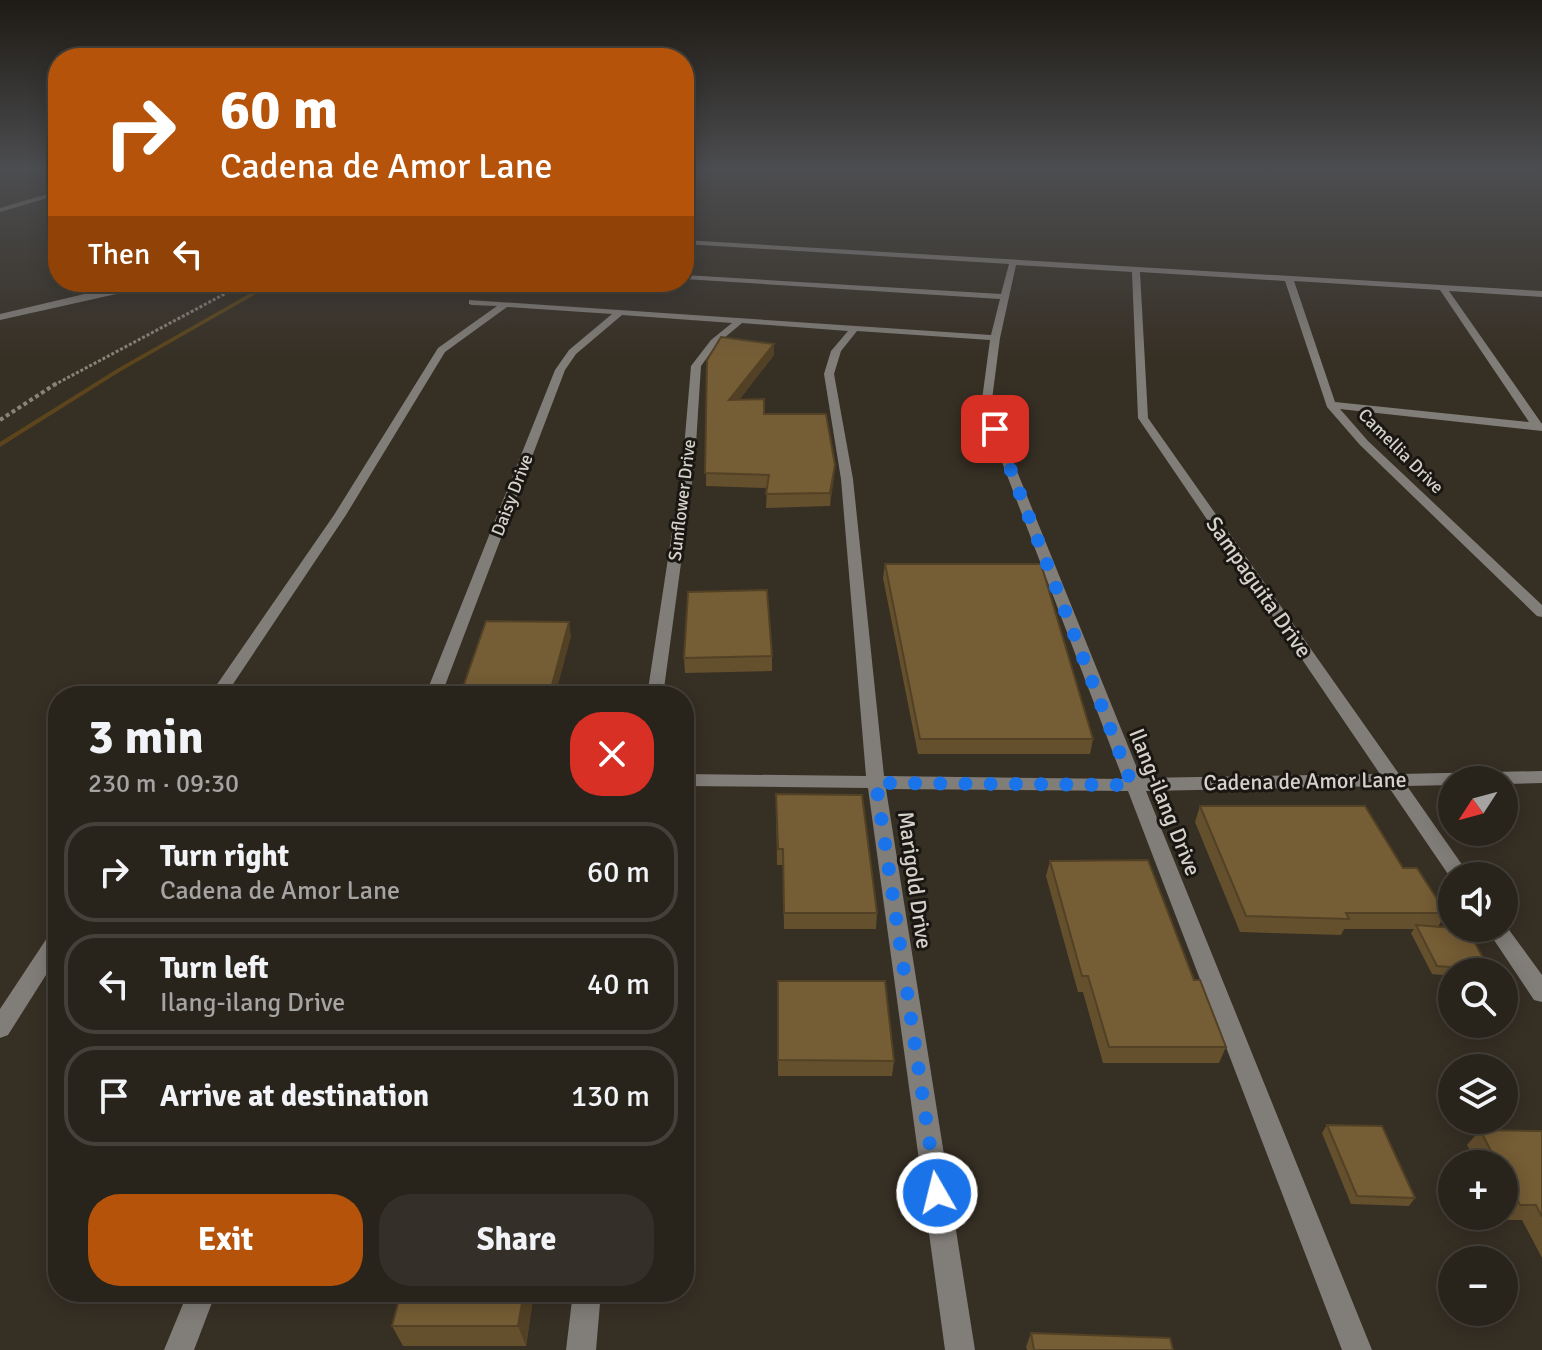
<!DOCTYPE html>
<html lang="en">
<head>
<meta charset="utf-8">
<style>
	body { margin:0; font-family:Signika,sans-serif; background:#342f28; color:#f1f3f6; height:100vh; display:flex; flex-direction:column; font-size:30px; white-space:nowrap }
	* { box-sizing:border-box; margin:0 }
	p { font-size:26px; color:#a5a4a3 }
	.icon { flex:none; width:44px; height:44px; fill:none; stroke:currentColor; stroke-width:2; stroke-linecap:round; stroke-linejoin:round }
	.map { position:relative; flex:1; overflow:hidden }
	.panel { position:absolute; left:48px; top:686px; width:646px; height:616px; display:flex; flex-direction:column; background:#28231b; border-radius:32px; box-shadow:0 4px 20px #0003,0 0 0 2px #44403a }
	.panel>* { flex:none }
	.hud { position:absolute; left:48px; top:48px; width:646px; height:244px; border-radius:32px; box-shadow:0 4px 20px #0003,0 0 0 2px #44403a; background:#b45309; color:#fff; overflow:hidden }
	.needle { width:52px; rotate:234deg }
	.controls { position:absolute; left:1438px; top:766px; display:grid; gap:16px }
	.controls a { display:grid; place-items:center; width:80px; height:80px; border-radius:50%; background:#28231b; box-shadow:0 4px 20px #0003,0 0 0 2px #44403a; font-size:40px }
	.pin { position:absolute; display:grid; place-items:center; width:68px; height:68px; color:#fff; margin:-34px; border-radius:16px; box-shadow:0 4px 12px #0006 }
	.me { position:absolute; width:88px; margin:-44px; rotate:352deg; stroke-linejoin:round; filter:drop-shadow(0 0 6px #0008) }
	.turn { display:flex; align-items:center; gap:28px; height:168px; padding:0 40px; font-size:36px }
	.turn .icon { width:104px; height:104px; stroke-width:2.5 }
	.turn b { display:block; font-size:56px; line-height:68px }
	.then { display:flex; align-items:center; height:76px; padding:0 40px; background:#0003; gap:16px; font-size:30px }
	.round { display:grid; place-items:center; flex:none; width:84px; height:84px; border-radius:32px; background:#342f28 }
	.overview { display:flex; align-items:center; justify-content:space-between; height:136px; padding:0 40px }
	h1 { font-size:48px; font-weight:700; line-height:60px }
	.button { display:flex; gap:16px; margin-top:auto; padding:16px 40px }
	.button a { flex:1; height:92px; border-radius:32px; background:#b45309; color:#fff; font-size:32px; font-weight:700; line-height:92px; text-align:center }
	.button a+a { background:#342f28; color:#f1f3f6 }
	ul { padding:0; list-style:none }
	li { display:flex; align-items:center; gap:24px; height:100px; margin:0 16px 12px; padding:0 24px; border:4px solid #44403a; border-radius:32px }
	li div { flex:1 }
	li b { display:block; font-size:30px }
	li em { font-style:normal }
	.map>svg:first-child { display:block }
</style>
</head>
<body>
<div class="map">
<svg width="1542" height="1350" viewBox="0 0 1542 1350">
	<rect width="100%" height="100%" fill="#362f24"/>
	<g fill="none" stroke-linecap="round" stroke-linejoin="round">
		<polygon fill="#5c451c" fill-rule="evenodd" points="270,282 277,282 121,371 0,447 0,442 117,369"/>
		<polyline stroke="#888279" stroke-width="3" stroke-dasharray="3 2" stroke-linecap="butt" points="54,385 247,282"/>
		<polyline stroke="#888279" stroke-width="4" stroke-dasharray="4 3" stroke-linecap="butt" points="0,420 57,383"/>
		<polygon fill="#817d78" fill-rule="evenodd" points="150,282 170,282 0,320 0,314 114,287"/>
		<g fill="#817d78" fill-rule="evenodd">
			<polygon points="58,191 58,195 0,212 0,208"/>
			<path d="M684,240L1542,291V297L1449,291L1542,424V431L1340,409L1368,441L1542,605V617L1537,616L1360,445L1327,407L1285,281L1140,272L1148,418L1399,774L1542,771V783L1504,784V780H1452V785L1407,786L1470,876H1452V880L1388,786L1146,791L1372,1350H1342L1128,791L886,789L975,1350H945L868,788L684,786V774L866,776L841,479L824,374L831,351L848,331L742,323L717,344L701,366L695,460L663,696H647L683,460L691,366L711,340L732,323L622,315L576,354L565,370L441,696H425L555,370L569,350L612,314L507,307L445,352L346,515L225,696H209L334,515L438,348L497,306L472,305L469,304V300L991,335L1000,299L684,279V275L1001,294L1009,264L684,244ZM1016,265L1132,272L1138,418L1380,774L1141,778L991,407L1000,338ZM1294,281L1440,290L1529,422L1335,402ZM857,331L990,340L981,407L1123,779L884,776L853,479L834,374L841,351Z"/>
			<polygon points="1504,923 1542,975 1542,1002 1534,1000 1486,928 1504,928"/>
			<polygon points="58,929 58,956 8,1035 0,1038 0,1009 51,932"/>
			<polygon points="188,1292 216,1292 194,1350 164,1350"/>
			<polygon points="573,1292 601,1292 596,1350 566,1350"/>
		</g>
	</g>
	<g fill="#65502e">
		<polygon points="774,344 774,355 739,400 764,414 835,465 830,506 766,508 767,488 706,486 707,360"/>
		<polygon points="885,564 1093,739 1090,754 918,754 883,578"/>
		<polygon points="772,656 772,671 685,673 684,658"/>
		<polygon points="776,794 877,913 876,929 784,929 783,865 777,865"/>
		<polygon points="1200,806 1403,868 1446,913 1438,927 1490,970 1489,972 1452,972 1452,976 1432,974 1411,933 1414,929 1344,929 1341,935 1240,932 1195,822"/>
		<polygon points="1050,861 1194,980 1226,1047 1219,1063 1103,1063 1083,992 1078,992 1046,876"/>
		<polygon points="778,981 894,1061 892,1076 778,1076"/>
		<polygon points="1327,1125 1415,1198 1409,1206 1351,1204 1322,1133"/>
		<polygon points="1480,1130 1542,1131 1542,1258 1522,1220 1506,1220 1504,1215 1504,1164 1477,1164 1467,1145"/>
		<polygon points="401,1292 534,1292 526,1346 403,1346 392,1326"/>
		<polygon points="1031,1333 1173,1350 1027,1350 1026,1347"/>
	</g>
	<g fill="#524125">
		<polygon points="774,344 774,355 729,412 729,400"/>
		<polygon points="835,465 834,478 830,506 830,493"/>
		<polygon points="569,622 571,637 555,696 549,696"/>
		<polygon points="524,1292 534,1292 526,1346 518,1326"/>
	</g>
	<g fill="#755d35" stroke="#524125" stroke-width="2">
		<polygon points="721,337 774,344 729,400 764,399 764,414 826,414 835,465 830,493 766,494 769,475 705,473 707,360"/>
		<polygon points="885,564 1041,564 1093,739 920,739"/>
		<polygon points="767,590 772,656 684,658 688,592"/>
		<polygon points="486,621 569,622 549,696 460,696"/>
		<polygon points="776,794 862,795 877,913 784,913 783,849 778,849"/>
		<polygon points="1200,806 1365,806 1403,868 1417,868 1446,913 1346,913 1349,919 1246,916"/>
		<polygon points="1148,860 1194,980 1200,980 1226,1047 1109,1047 1088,976 1082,976 1050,861"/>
		<polygon points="1416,925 1467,929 1490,970 1437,966"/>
		<polygon points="778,981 885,981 894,1061 778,1060"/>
		<polygon points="1327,1125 1382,1126 1415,1198 1357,1196"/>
		<polygon points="1480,1130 1542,1131 1542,1217 1536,1205 1520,1205 1504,1175 1504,1164 1498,1164"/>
		<polygon points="401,1292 524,1292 518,1326 392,1326"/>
		<polygon points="1031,1333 1170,1338 1173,1350 1034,1350"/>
	</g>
	<linearGradient id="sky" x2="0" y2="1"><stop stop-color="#1e1a14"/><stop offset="0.47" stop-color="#4c4d50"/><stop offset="1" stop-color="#4c4d50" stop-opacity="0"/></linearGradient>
	<rect width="1542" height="359" fill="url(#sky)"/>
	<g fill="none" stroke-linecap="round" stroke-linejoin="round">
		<polyline stroke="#1a73e8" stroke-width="14" stroke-dasharray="0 25.2" points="937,1193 876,783 1132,785 995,429"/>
	</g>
	<g text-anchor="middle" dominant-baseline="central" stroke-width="6" stroke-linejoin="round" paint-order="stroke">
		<g font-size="18" fill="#d6d1ca" stroke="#1a1712">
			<text transform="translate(1401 451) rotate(45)">Camellia Drive</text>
			<text transform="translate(512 495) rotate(-69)">Daisy Drive</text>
			<text transform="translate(682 500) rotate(-83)">Sunflower Drive</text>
		</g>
		<g font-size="22" fill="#d6d1ca" stroke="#1a1712">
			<text transform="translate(1259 587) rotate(55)">Sampaguita Drive</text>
			<text transform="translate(1305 781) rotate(-1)">Cadena de Amor Lane</text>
			<text transform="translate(1165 802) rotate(68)">Ilang-ilang Drive</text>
			<text transform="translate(915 880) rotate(82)">Marigold Drive</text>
		</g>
	</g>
</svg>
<div class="controls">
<a><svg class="needle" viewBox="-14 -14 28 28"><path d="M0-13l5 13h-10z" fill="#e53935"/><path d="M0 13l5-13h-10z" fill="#a5a4a3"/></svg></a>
<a><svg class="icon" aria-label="sound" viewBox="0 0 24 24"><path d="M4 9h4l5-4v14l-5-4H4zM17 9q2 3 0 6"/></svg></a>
<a><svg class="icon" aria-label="search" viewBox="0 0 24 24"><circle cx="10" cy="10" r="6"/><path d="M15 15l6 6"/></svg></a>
<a><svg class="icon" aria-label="layers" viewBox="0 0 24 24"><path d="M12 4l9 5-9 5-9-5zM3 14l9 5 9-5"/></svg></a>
<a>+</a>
<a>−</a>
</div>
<div class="pin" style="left:995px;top:429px;background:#d93025"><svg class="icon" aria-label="arrive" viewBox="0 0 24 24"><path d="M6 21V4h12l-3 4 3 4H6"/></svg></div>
<svg class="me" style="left:937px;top:1193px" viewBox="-20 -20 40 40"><circle r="17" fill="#1a73e8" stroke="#fff" stroke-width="3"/><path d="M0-11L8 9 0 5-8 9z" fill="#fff"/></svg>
<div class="hud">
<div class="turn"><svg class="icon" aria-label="right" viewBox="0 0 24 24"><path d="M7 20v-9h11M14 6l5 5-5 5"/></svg><div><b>60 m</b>Cadena de Amor Lane</div></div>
<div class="then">Then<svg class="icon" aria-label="left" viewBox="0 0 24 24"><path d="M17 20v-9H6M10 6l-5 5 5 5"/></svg></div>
</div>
<section class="panel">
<div class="overview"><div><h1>3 min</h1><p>230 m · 09:30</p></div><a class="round" style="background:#d93025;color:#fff"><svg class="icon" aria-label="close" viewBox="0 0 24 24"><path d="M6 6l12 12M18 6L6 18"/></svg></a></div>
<ul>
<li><svg class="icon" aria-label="right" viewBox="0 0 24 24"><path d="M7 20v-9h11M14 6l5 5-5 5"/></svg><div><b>Turn right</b><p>Cadena de Amor Lane</p></div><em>60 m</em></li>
<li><svg class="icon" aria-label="left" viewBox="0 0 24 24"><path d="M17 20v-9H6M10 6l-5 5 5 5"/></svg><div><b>Turn left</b><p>Ilang-ilang Drive</p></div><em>40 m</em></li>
<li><svg class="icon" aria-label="arrive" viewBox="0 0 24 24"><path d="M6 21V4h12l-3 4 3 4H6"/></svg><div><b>Arrive at destination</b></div><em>130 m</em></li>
</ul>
<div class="button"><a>Exit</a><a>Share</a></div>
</section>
</div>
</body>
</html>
